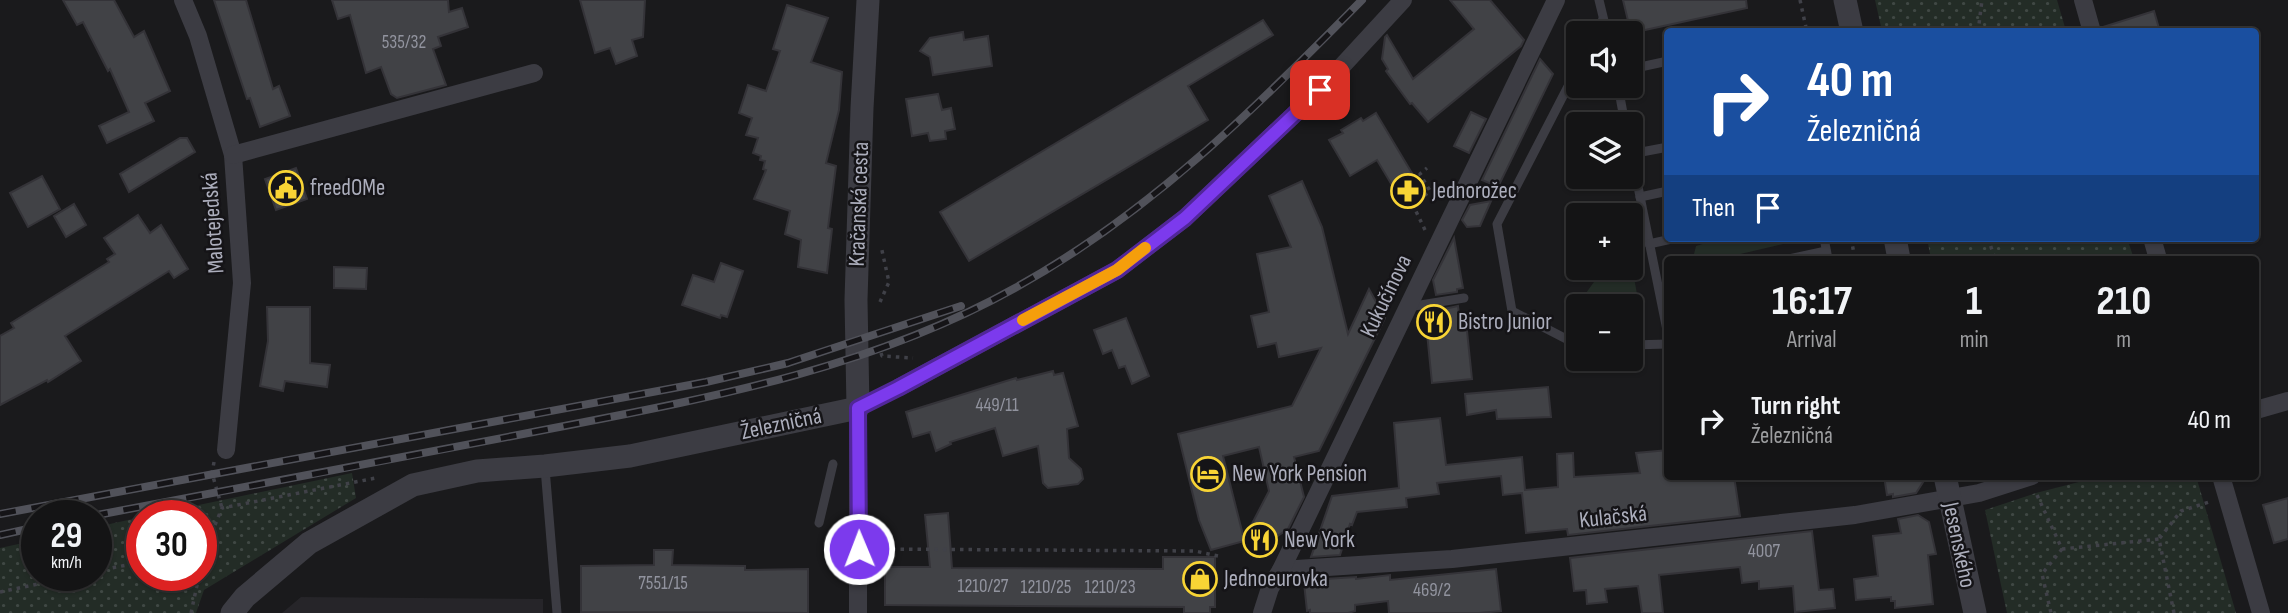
<!DOCTYPE html>
<html lang="en">
<head>
<meta charset="utf-8">
<style>
	body { margin:0; font-family:"Sofia Sans Condensed",sans-serif; background:#1d1d1e; color:#f1f3f6; height:100vh; display:flex; flex-direction:column; font-size:26px; white-space:nowrap }
	* { box-sizing:border-box; margin:0 }
	p { font-size:23px; color:#9d9ea0 }
	.icon { flex:none; width:38px; height:38px; fill:none; stroke:currentColor; stroke-width:2; stroke-linecap:round; stroke-linejoin:round }
	.map { position:relative; flex:1; overflow:hidden }
	.panel { position:absolute; left:1664px; top:256px; width:595px; height:224px; display:flex; flex-direction:column; background:#141415; border-radius:7px; box-shadow:0 2px 5px #0004,0 0 0 2px #333334 }
	.panel>* { flex:none }
	.banner { position:absolute; left:1664px; top:28px; width:595px; height:214px; border-radius:7px; box-shadow:0 2px 5px #0004,0 0 0 2px #333334; background:#1a4fa0; color:#fff; overflow:hidden }
	.fabs { position:absolute; left:1566px; top:21px; display:grid; gap:14px }
	.fabs a { display:grid; place-items:center; width:77px; height:77px; border-radius:7px; background:#141415; box-shadow:0 2px 5px #0004,0 0 0 2px #333334; font-size:35px }
	.speed { position:absolute; left:21px; top:500px; display:flex; gap:14px; font-size:35px; font-weight:700; text-align:center }
	.speed>* { display:grid; place-content:center; width:91px; height:91px; border-radius:50%; background:#141415; box-shadow:0 2px 5px #0004,0 0 0 2px #333334; line-height:1 }
	.speed small { font-size:18px; font-weight:400 }
	.speed .limit { border:10px solid #d22; background:#fff; color:#111 }
	.pin { position:absolute; display:grid; place-items:center; width:60px; height:60px; color:#fff; margin:-30px; border-radius:14px; box-shadow:0 4px 10px #0006 }
	.me { position:absolute; width:77px; margin:-38px; rotate:359deg; stroke-linejoin:round; filter:drop-shadow(0 0 5px #0008) }
	.turn { display:flex; align-items:center; gap:24px; height:147px; padding:0 28px; font-size:32px }
	.turn .icon { width:91px; height:91px; stroke-width:2.5 }
	.turn b { display:block; font-size:49px; line-height:60px }
	.then { display:flex; align-items:center; height:66px; padding:0 28px; background:#0003; gap:14px; font-size:26px }
	.eta { display:flex; justify-content:space-evenly; align-items:center; height:119px; text-align:center }
	.eta b { font-size:42px; font-weight:700; line-height:49px }
	ul { padding:0; list-style:none }
	li { display:flex; align-items:center; gap:21px; height:91px; padding:0 28px }
	li div { flex:1 }
	li b { display:block; font-size:26px }
	li em { font-style:normal }
	.map>svg:first-child { display:block }
</style>
</head>
<body>
<div class="map">
<svg width="2288" height="613" viewBox="0 0 2288 613">
	<defs>
		<pattern id="park-dots" width="8" height="8" patternUnits="userSpaceOnUse" patternTransform="scale(1.75)"><rect width="8" height="8" fill="#232c26"/><path d="M2 2h.1M6 6h.1" fill="none" stroke="#404844" stroke-width="1.8" stroke-linecap="round"/></pattern>
	</defs>
	<rect width="100%" height="100%" fill="#1a1a1c"/>
	<polygon fill="#262529" points="301,597 543,599 543,613 282,613"/>
	<g fill="#232c26">
		<polygon points="1722,238 1793,238 1792,242 1719,259 1695,259 1694,254 1696,246"/>
		<polygon points="1631,261 1639,305 1632,318 1631,306 1588,306 1586,293 1604,268 1631,268"/>
	</g>
	<g fill="url(#park-dots)">
		<polygon points="1875,0 2057,0 2066,31 1882,31"/>
		<polygon points="1927,238 2127,238 2134,259 1931,259"/>
		<polygon points="352,473 356,498 204,590 196,613 0,613 0,548 37,540 37,576 96,576 96,527 142,517 142,576 201,576 201,516 146,516"/>
		<polygon points="2102,476 2196,476 2236,613 2007,613 1985,510 2036,493"/>
	</g>
	<g fill="#414246" stroke="#343338" stroke-width="2" fill-rule="evenodd">
		<polygon points="63,0 114,0 134,37 144,31 170,91 145,103 154,121 107,143 99,126 129,112 110,69 108,71 83,22 77,25"/>
		<polygon points="214,0 246,0 273,89 279,86 290,116 260,127 250,98 247,99"/>
		<polygon points="332,0 448,0 449,12 462,8 468,27 438,37 441,46 433,49 446,85 397,98 391,94 381,67 366,73 350,15 338,19"/>
		<polygon points="580,0 645,0 643,37 632,40 637,56 616,64 610,48 595,53"/>
		<polygon points="1450,0 1490,0 1524,40 1521,46 1428,122 1412,103 1410,104 1386,71 1388,69 1382,59 1385,37 1387,35 1413,79 1474,29"/>
		<polygon points="1623,0 1746,0 1747,8 1631,33"/>
		<polygon points="787,5 828,18 811,62 842,72 839,110 826,163 836,166 828,228 832,229 827,273 798,267 801,240 785,234 790,211 754,199 766,170 763,169 765,161 760,160 761,156 753,153 758,138 746,135 752,118 739,113 748,85 766,91 780,51 773,49"/>
		<polygon points="2154,11 2160,32 2103,32 2103,27"/>
		<polygon points="1263,20 1273,35 1188,86 1208,120 969,261 940,212"/>
		<polygon points="963,32 964,40 988,36 992,66 933,75 930,57 920,51 930,38"/>
		<polygon points="1540,59 1553,74 1498,187 1482,180"/>
		<polygon points="938,94 942,110 951,108 955,129 945,131 946,139 930,141 928,133 912,136 906,99"/>
		<polygon points="1471,112 1486,119 1469,153 1454,146"/>
		<polygon points="1376,113 1422,190 1402,202 1377,160 1350,176 1329,140 1343,133 1341,130 1361,118 1363,121"/>
		<polygon points="180,138 187,138 195,152 129,192 120,174"/>
		<polygon points="296,168 307,199 276,210 265,179"/>
		<polygon points="42,176 60,209 28,227 10,193"/>
		<path d="M1302,181L1322,227L1348,334L1369,289L1385,318L1319,451L1294,457L1304,497L1288,529L1267,543L1263,550L1244,541L1211,550L1199,520L1178,434L1292,406L1321,348L1279,357L1276,343L1258,347L1251,316L1269,312L1257,254L1291,247L1269,196ZM1259,447L1269,491L1244,539L1223,456Z"/>
		<polygon points="1491,201 1480,226 1467,227 1462,220 1470,205"/>
		<polygon points="74,204 86,225 66,237 54,216"/>
		<polygon points="138,215 150,233 161,225 188,269 174,278 169,271 65,336 81,361 48,382 47,380 0,405 0,336 14,328 11,323 109,262 107,259 115,254 104,238"/>
		<polygon points="1454,238 1463,288 1457,289 1457,292 1436,295 1433,280"/>
		<polygon points="721,263 743,271 727,317 721,315 720,318 682,305 693,275 714,282"/>
		<polygon points="334,267 367,268 366,289 334,288"/>
		<polygon points="1458,306 1461,331 1467,331 1472,379 1432,383 1425,313"/>
		<polygon points="267,307 310,307 310,363 330,365 327,387 285,381 283,391 260,386 268,341"/>
		<polygon points="1126,318 1149,376 1132,384 1125,366 1119,368 1112,350 1103,354 1094,330"/>
		<polygon points="1053,371 1054,375 1063,373 1078,426 1067,429 1069,458 1081,469 1083,479 1078,484 1048,488 1043,483 1038,446 1003,456 995,428 950,442 951,444 936,451 930,432 913,437 906,412 1016,378 1017,380"/>
		<polygon points="1548,387 1551,417 1497,419 1496,410 1467,415 1465,394"/>
		<polygon points="1440,418 1446,465 1522,457 1525,490 1558,487 1557,454 1573,453 1574,477 1640,473 1636,453 1668,450 1668,476 1734,476 1740,516 1568,535 1567,529 1526,533 1522,493 1503,495 1501,476 1437,483 1439,494 1406,498 1407,507 1357,512 1352,525 1350,524 1340,555 1311,557 1332,496 1399,488 1394,423"/>
		<polygon points="1884,476 1927,476 1916,493 1893,497 1893,494 1887,495"/>
		<polygon points="2288,498 2288,539 2274,543 2263,505"/>
		<polygon points="948,513 952,568 1163,569 1163,557 1215,557 1215,607 1210,607 1210,613 1184,613 1184,607 885,605 885,567 930,567 925,515"/>
		<polygon points="1918,515 1929,522 1936,554 1928,555 1933,604 1895,608 1895,601 1891,601 1891,597 1856,600 1854,579 1878,576 1873,536 1901,533 1898,519"/>
		<polygon points="1812,531 1819,590 1833,589 1835,608 1795,612 1793,586 1759,589 1759,581 1742,583 1740,567 1659,575 1663,613 1642,613 1638,586 1605,589 1607,602 1587,604 1586,590 1574,591 1570,558"/>
		<polygon points="654,550 673,550 672,565 745,566 745,570 808,569 808,613 581,612 581,566 654,565"/>
		<polygon points="1496,569 1501,611 1479,613 1389,613 1388,601 1355,605 1355,611 1348,613 1310,613 1310,610 1307,611 1304,583 1326,581 1325,579 1356,577 1356,579 1390,575 1390,580"/>
	</g>
	<g fill="none" stroke-linecap="round" stroke-linejoin="round">
		<g stroke="#404148" stroke-width="3.5" stroke-dasharray="3.5 5" stroke-linecap="butt">
			<polyline points="1800,0 1807,32"/>
			<polyline points="1978,32 1982,0"/>
			<polyline points="1425,230 1413,205 1430,191 1420,174 1427,168"/>
			<polyline points="1851,238 1855,259"/>
			<polyline points="1988,238 1995,259"/>
			<polyline points="880,302 889,282 881,246"/>
			<polyline points="881,353 882,356 913,358"/>
			<polyline points="214,462 212,473 222,508"/>
			<polyline points="2037,495 2062,549 2042,574 2051,613"/>
			<polyline points="875,549 1195,551 1218,556"/>
			<polyline points="2062,549 2159,539"/>
			<polyline points="201,565 205,549 222,508 376,478"/>
			<polyline points="96,571 142,562"/>
			<polyline points="0,592 76,576"/>
			<polyline points="191,613 199,576"/>
			<polyline points="2174,613 2159,539 2181,511 2209,502"/>
		</g>
		<g stroke="#3c3c43" stroke-width="9">
			<polyline points="1599,0 1607,33"/>
			<polyline points="1596,33 1603,19"/>
			<polyline points="1578,67 1497,224 1512,311 1578,345"/>
			<polyline points="1631,69 1668,61"/>
			<polyline points="1618,86 1625,124"/>
			<polyline points="1631,152 1668,335"/>
			<polyline points="1631,154 1668,147"/>
			<polyline points="1640,197 1668,191"/>
			<polyline points="1824,238 1828,259"/>
			<polyline points="1649,244 1676,238"/>
			<polyline points="1789,259 1826,251"/>
			<polyline points="1408,307 1464,298"/>
			<polyline points="1631,345 1668,344"/>
			<polyline points="545,468 557,613"/>
			<polyline points="819,523 833,464"/>
		</g>
		<g stroke="#3c3c43" stroke-width="18">
			<polyline points="183,0 198,36 233,155 242,283 226,450"/>
			<polyline points="2083,0 2092,32"/>
			<polyline points="233,155 534,73"/>
			<polyline points="2152,238 2158,259"/>
			<polyline points="2256,410 2288,401"/>
			<polyline points="2221,476 2261,613"/>
			<polyline points="1281,570 1452,559 1855,515 1979,493 2032,476"/>
			<polyline points="858,613 858,408 898,388 1117,270 1185,218 1320,90 1403,0"/>
			<polyline points="1262,613 1270,588 1281,570 1556,0"/>
		</g>
		<g stroke="#3c3c43" stroke-width="23">
			<polyline points="1845,0 1852,32"/>
			<polyline points="1895,238 1899,259"/>
			<polyline points="1945,476 1975,613"/>
			<polyline points="232,613 245,597 309,543 413,485 477,471 545,466 630,456 858,408 856,300 862,108 868,0"/>
		</g>
		<g stroke="#51525a" stroke-width="8">
			<g id="rail">
				<polyline points="0,514 706,382 788,363 961,306"/>
				<path d="M92,516C235,489 379,462 523,434C692,401 863,373 1015,288C1150,213 1255,109 1362,0"/>
				<polyline points="0,535 37,527"/>
			</g>
		</g>
		<use href="#rail" stroke="#151417" stroke-width="5" stroke-dasharray="16" stroke-linecap="butt"/>
	</g>
	<g fill="none" stroke-linecap="round" stroke-linejoin="round">
		<g stroke="#51269a" stroke-width="18">
			<polyline id="route" points="859,549 858,408 898,388 1117,270 1185,218 1320,90"/>
		</g>
		<use href="#route" stroke="#7c3aed" stroke-width="12"/>
		<polyline stroke="#f59e0b" stroke-width="12" points="1023,320 1117,270 1145,248"/>
	</g>
	<defs>
		<g id="civic-ring" transform="scale(1.75)"><circle r="9.5" fill="#151417" stroke="#f8d435" stroke-width="1.5"/><path d="M-.6-6.5H3V-4.5H.6V-3L4-1V1h2V6H-6V1h2V-1L-.6-3ZM-1.2 2.5V6h2.4V2.5Z" fill="#f8d435"/></g>
		<g id="pharmacy-ring" transform="scale(1.75)"><circle r="9.5" fill="#151417" stroke="#f8d435" stroke-width="1.5"/><path d="M-2-6h4v4h4v4h-4v4h-4v-4h-4v-4h4Z" fill="#f8d435"/></g>
		<g id="restaurant-ring" transform="scale(1.75)"><circle r="9.5" fill="#151417" stroke="#f8d435" stroke-width="1.5"/><path d="M-5-6h1v4h1v-4h1v4h1v-4h1v5L-1.5 .5V6h-2V.5L-5-1ZM5-6V6H3V1.5H1.5Q1.5-4 5-6Z" fill="#f8d435"/></g>
		<g id="hotel-ring" transform="scale(1.75)"><circle r="9.5" fill="#151417" stroke="#f8d435" stroke-width="1.5"/><path d="M-6-4.5h1.5V1H6V5H4.5V3h-9V5H-6ZM-4 0a1.8 1.8 0 1 1 3.6 0ZM.5 0V-2.5h3Q6-2.5 6 0Z" fill="#f8d435"/></g>
		<g id="shop-ring" transform="scale(1.75)"><circle r="9.5" fill="#151417" stroke="#f8d435" stroke-width="1.5"/><path d="M-5-2.5h2.3a2.7 3.5 0 0 1 5.4 0H5L5.5 6h-11ZM-1.5-2.5h3a1.5 2.3 0 0 0-3 0Z" fill="#f8d435"/></g>
	</defs>
	<g fill-rule="evenodd">
		<use href="#civic-ring" x="286" y="188"/>
		<use href="#pharmacy-ring" x="1408" y="191"/>
		<use href="#restaurant-ring" x="1434" y="322"/>
		<use href="#hotel-ring" x="1208" y="474"/>
		<use href="#restaurant-ring" x="1260" y="540"/>
		<use href="#shop-ring" x="1200" y="579"/>
	</g>
	<g text-anchor="middle" dominant-baseline="central" stroke-width="5" stroke-linejoin="round" paint-order="stroke">
		<g font-size="19" fill="#91939e">
			<text x="404" y="42">535/32</text>
			<text x="997" y="405">449/11</text>
			<text x="1764" y="551">4007</text>
			<text x="663" y="583">7551/15</text>
			<text x="983" y="586">1210/27</text>
			<text x="1046" y="587">1210/25</text>
			<text x="1110" y="587">1210/23</text>
			<text x="1432" y="590">469/2</text>
		</g>
		<g font-size="23" fill="#acaebc" stroke="#151417" text-anchor="start">
			<text x="310" y="188">freedOMe</text>
			<text x="1432" y="191">Jednorožec</text>
			<text x="1458" y="322">Bistro Junior</text>
			<text x="1232" y="474">New York Pension</text>
			<text x="1284" y="540">New York</text>
			<text x="1224" y="579">Jednoeurovka</text>
		</g>
		<g font-size="23" fill="#acaebc" stroke="#151417">
			<text transform="translate(859 204) rotate(-88)">Kračanská cesta</text>
			<text transform="translate(213 223) rotate(-94)">Malotejedská</text>
			<text transform="translate(1386 296) rotate(-64)">Kukučínova</text>
			<text transform="translate(781 424) rotate(-12)">Železničná</text>
			<text transform="translate(1613 517) rotate(-6)">Kulačská</text>
			<text transform="translate(1959 545) rotate(78)">Jesenského</text>
		</g>
	</g>
</svg>
<div class="fabs">
<a><svg class="icon" aria-label="sound" viewBox="0 0 24 24"><path d="M4 9h4l5-4v14l-5-4H4zM17 9q2 3 0 6"/></svg></a>
<a><svg class="icon" aria-label="layers" viewBox="0 0 24 24"><path d="M12 4l9 5-9 5-9-5zM3 14l9 5 9-5"/></svg></a>
<a>+</a>
<a>−</a>
</div>
<div class="speed"><div>29<small>km/h</small></div><div class="limit">30</div></div>
<div class="pin" style="left:1320px;top:90px;background:#d93025"><svg class="icon" aria-label="arrive" viewBox="0 0 24 24"><path d="M6 21V4h12l-3 4 3 4H6"/></svg></div>
<svg class="me" style="left:859px;top:549px" viewBox="-20 -20 40 40"><circle r="17" fill="#7c3aed" stroke="#fff" stroke-width="3"/><path d="M0-11L8 9 0 5-8 9z" fill="#fff"/></svg>
<div class="banner">
<div class="turn"><svg class="icon" aria-label="right" viewBox="0 0 24 24"><path d="M7 20v-9h11M14 6l5 5-5 5"/></svg><div><b>40 m</b>Železničná</div></div>
<div class="then">Then<svg class="icon" aria-label="arrive" viewBox="0 0 24 24"><path d="M6 21V4h12l-3 4 3 4H6"/></svg></div>
</div>
<section class="panel">
<div class="eta">
<div><b>16:17</b><p>Arrival</p></div>
<div><b>1</b><p>min</p></div>
<div><b>210</b><p>m</p></div>
</div>
<ul>
<li><svg class="icon" aria-label="right" viewBox="0 0 24 24"><path d="M7 20v-9h11M14 6l5 5-5 5"/></svg><div><b>Turn right</b><p>Železničná</p></div><em>40 m</em></li>
</ul>
</section>
</div>
</body>
</html>
